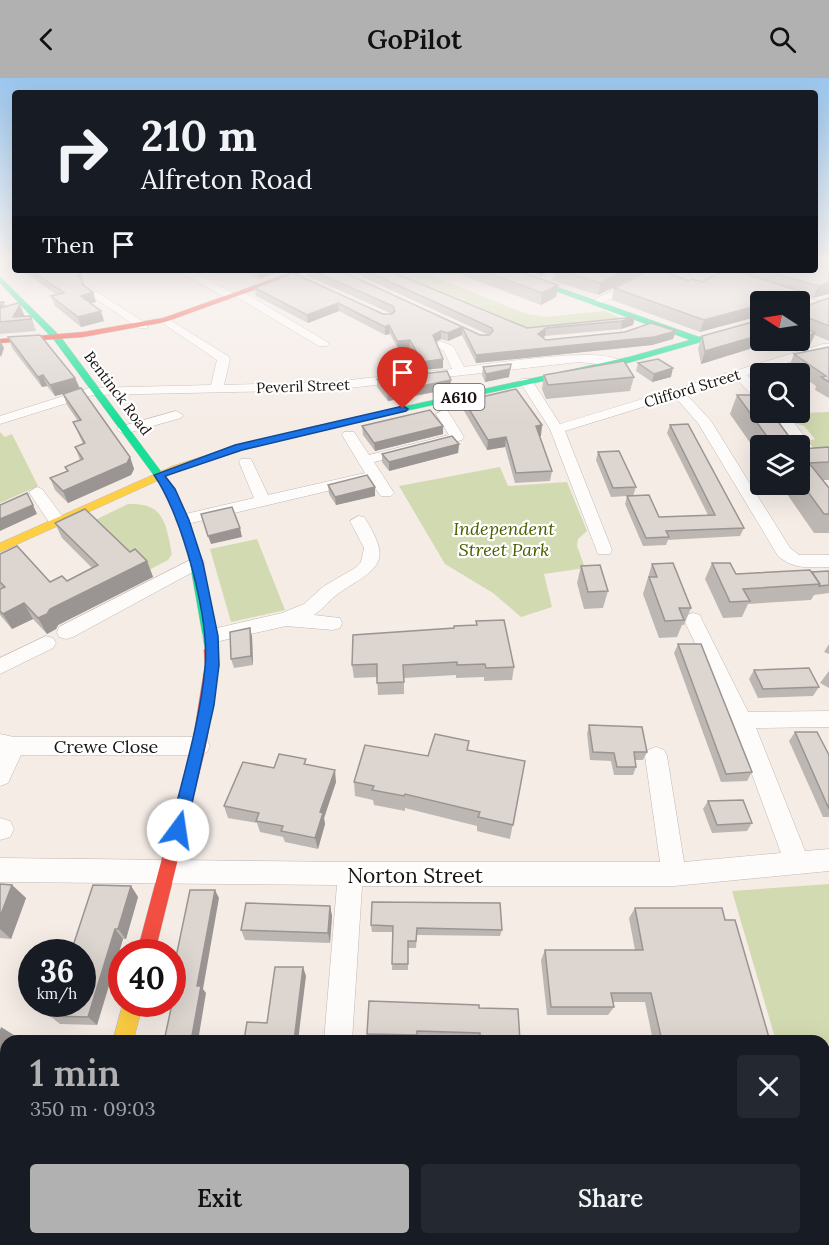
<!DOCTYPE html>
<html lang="en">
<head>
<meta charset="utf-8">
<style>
	body { margin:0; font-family:Lora,serif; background:#242831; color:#f1f3f6; height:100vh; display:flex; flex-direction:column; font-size:22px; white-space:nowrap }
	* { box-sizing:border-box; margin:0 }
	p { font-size:20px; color:#9ea1a6 }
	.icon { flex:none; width:33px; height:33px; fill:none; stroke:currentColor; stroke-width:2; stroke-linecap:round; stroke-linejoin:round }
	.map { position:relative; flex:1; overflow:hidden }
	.sheet { position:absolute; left:0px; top:957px; width:830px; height:210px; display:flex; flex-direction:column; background:#171b24; border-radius:18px 18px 0 0; box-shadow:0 6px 24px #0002 }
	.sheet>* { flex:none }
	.guide { position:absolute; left:12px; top:12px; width:806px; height:183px; border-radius:6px; box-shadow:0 6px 24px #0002; background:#171b24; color:#f1f3f6; overflow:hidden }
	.needle { width:39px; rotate:282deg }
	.fabs { position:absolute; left:750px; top:213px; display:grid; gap:12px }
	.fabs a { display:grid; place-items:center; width:60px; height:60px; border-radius:6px; background:#171b24; box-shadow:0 6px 24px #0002; font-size:30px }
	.speed { position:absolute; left:18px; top:861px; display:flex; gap:12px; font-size:30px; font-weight:700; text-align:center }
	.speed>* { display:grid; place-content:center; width:78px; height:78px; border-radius:50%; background:#171b24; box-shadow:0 6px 24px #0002; line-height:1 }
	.speed small { font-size:15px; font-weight:400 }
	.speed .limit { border:9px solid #d22; background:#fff; color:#111 }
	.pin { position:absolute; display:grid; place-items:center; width:51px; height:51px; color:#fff; margin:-62px -26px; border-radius:50% 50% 50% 0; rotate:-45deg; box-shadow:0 0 6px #0007 }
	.pin .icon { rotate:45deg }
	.me { position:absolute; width:66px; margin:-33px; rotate:14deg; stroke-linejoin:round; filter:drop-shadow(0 0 4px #0008) }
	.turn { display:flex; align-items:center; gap:21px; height:126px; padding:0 30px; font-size:27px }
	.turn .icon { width:78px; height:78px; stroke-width:2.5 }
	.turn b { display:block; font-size:42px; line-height:51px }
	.then { display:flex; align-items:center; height:57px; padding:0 30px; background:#0003; gap:12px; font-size:22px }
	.round { display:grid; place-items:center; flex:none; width:63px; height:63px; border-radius:6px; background:#242831 }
	.summary { display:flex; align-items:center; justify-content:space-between; height:102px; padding:0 30px }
	h1 { font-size:36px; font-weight:600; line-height:45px; color:#b2b1b1 }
	.primary-button { display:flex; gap:12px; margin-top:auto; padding:12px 30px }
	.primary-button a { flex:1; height:69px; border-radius:6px; background:#b2b1b1; color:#111; font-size:24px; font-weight:600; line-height:69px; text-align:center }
	.primary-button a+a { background:#242831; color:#f1f3f6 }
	header { display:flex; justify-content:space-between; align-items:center; height:78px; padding:0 30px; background:#b2b1b1; color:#111; font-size:27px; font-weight:600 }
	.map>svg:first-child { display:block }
</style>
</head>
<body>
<header><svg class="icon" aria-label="back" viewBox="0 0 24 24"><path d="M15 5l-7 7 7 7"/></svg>GoPilot<svg class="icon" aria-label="search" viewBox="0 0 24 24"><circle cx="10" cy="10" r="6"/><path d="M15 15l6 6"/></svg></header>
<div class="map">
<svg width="829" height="1167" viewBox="0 0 829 1167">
	<rect width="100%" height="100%" fill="#f5ece6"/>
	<g fill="#d2dab1">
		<polygon points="374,192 417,192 527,236 545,239 604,233 633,245 530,258"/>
		<polygon points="829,334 829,370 819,371 809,367 808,363 815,361 804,348 783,342 778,336"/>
		<polygon points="0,354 5,359 12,356 38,408 0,425"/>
		<polygon points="500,389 508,408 567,404 587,453 578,461 577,468 585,490 544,496 552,529 521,539 493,515 445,486 399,408"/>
		<path d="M128,426C165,424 166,447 172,476L168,482L149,492L93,443Z"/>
		<polygon points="257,461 285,532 231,544 210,471"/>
		<polygon points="829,806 829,1137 824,1137 824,963 776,963 732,813"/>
	</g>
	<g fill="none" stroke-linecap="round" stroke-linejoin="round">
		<g stroke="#bfb8b3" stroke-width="1">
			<g id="street">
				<polygon points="177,192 190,192 233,215 238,212 242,213 329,265 327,268 319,268 235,218 230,221 226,220"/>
				<polygon points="554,192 567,192 543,206 535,206 534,204"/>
				<polygon points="651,192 664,192 600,226 596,227 590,224"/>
				<polygon points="698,192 714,192 746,203 741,206"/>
				<polygon points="91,210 147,246 147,250 139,250 87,215 87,211"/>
				<polygon points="777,211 822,224 824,226 818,229 773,216 773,212"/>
				<path d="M165,239L228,278L230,281L224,307L331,304L452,291L444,273L434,267L440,263L453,268L464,289C492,286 604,267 622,284L616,288L579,284L331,312L93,317L0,346V338L89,310L211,307L217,282L161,244L159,242Z"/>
				<path d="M823,266H829V272L747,297L760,310V321L755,320L736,301L686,316L711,343L790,470L799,477H829V489C808,489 795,492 778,478L698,345L675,319L565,353L612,472L610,476H598L550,351L520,304L521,301H531L560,346Z"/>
				<polygon points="443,332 448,333 464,359 462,362 374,384 394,415 391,418 381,418 370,403 183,447 175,442 177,438 254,420 239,384 241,381 251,381 268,417 365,395 342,357 344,354 354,354 369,377 449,357 436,336"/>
				<polygon points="176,333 183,337 181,340 124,356 117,352 119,349"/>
				<polygon points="787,341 792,342 814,371 829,371 829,379 805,379 800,368 796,368 780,345"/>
				<polygon points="37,409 42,411 63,439 65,443 63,447 51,447 29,414"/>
				<path d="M358,438L364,439C394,486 378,489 339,515C330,521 323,531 314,537L340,540L342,545L340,550L333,552L286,548L211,565L204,563L202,558L204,553L282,535L304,526L324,508L355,490L361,484L364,470L350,443Z"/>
				<polygon points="196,479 202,481 205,485 202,489 73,559 66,561 59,559 57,554 59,549"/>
				<polygon points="693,535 700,537 702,542 748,634 829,633 829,649 756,650 805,773 829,771 829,793 674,808 362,808 352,963 324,963 337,807 0,804 0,780 350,784 660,784 645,678 648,672 656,669 664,672 667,678 684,784 781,775 732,642 684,542 686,537"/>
				<polygon points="46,558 53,560 56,565 53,570 0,596 0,580"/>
				<polygon points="0,656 14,659 199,659 207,662 210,668 207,674 199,677 21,677 8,705 0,708"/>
				<polygon points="0,740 10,743 14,751 10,759 0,762"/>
				<rect x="307" y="1161" width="34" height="6"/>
			</g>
		</g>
		<g stroke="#bfb8b3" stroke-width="1">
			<g id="fast">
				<polygon points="498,192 509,192 699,259 760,243 760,247 631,284 313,353 313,349 316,348 629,279 690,262"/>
				<polygon points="0,199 60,258 174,411 189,442 202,485 218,558 216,576 206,576 190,485 177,442 164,411 54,262 0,205"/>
			</g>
		</g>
		<g stroke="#bfb8b3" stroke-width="1">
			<g id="slow">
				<polygon points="316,348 319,349 319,353 243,372 181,392 0,474 0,465 173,388 235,368"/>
				<polygon points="123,926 143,926 133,963 113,963"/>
			</g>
		</g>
		<g stroke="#bfb8b3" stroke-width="1">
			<g id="jam">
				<polygon points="298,192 309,192 165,244 83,259 0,265 0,261 83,254 163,240"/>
				<polygon points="211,567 218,572 219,587 206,668 155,874 137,874 192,668 205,587 204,572"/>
				<polygon points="60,1161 82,1161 80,1167 58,1167"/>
			</g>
		</g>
		<use href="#street" fill="#fefcfb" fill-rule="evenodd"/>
		<use href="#fast" fill="#16e098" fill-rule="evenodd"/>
		<use href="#slow" fill="#ffcf43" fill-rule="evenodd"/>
		<use href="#jam" fill="#f24e42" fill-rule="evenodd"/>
	</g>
	<g fill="#bdb7b3">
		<polygon points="5,181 15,181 15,188"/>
		<polygon points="829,181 813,220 803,217 803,226 806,228 829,220 829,263 815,257 810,267 801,270 786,262 800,262 800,224 760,224 700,254 612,222 614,210 689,203 702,204 735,193 735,192 814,192"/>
		<polygon points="21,192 75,192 81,196 84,206 83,206 84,208 96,224 91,225 104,243 81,249 55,228 51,218 57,217"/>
		<polygon points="243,192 276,192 276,195 259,201 244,194"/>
		<polygon points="308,192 339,192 480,257 489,257 347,192 387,192 527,250 635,239 633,247 621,251 545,258 543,260 546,262 676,253 673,261 652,267 476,285 462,257 448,263 441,261 436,264 443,290 422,292 410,270 398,271 390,256 385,257 339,233 308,245 256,218 255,210 293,195 383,236 392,236 308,198"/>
		<polygon points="449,192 515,192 558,207 556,219 541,227"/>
		<polygon points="523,192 550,192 540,198"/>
		<polygon points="555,192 647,192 598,217 553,203"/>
		<polygon points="0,224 6,228 24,238 31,238 36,253 0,256"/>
		<polygon points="702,258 760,262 779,262 701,286 698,271"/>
		<polygon points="8,259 75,300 80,310 130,379 134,391 131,397 68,425 55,412 50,400 67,393 65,389 80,382 75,369 83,366 73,344 78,343 67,327 63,316 55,318 47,308 42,309 12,270"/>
		<polygon points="829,269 829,320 815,312 816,308 789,289 794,276"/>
		<polygon points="638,285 671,299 652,304 636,293"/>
		<polygon points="511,286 509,299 485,304 482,297 483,289"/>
		<polygon points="544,297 634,299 630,313 546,321 542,311"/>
		<polygon points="377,301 450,311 388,323 377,309"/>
		<polygon points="737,317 796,368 760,368 760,379 730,336"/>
		<polygon points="464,323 541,358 539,358 552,393 550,403 515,405 505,369 487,372 464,333"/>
		<polygon points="670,347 744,450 740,458 668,462 666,467 643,468 625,426 627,418 611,419 596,382 598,374 636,409 633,418 659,439 708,437 667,355"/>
		<polygon points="362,348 443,348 443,356 375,373 363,357"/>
		<polygon points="459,366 458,375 389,393 382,384 382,376"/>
		<polygon points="829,369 829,402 823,402 829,410 829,455 814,455 780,406 800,406 800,371"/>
		<polygon points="328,407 375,418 336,427 329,416"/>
		<polygon points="55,445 130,474 147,483 153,499 58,547 56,551 47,556 33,541 12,551 0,537 0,512 2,511 0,509 0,476 50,504 67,503 92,490 62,460"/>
		<polygon points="712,485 736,496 829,493 829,515 814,517 811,522 748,526 742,539 723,540 705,501"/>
		<polygon points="652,486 691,530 684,547 682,547 677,559 659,560 643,516"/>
		<polygon points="581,488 608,513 603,530 584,531 577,505"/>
		<polygon points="476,543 514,589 512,602 484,603 484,599 456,600 456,597 404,600 404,616 378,617 377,599 354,600 352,587 454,550 476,547"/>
		<polygon points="252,558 253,587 234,590 231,581"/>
		<polygon points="678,566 752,694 747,703 721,704 674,575"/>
		<polygon points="829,566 829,576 824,574"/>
		<polygon points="754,592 819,609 813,618 758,620 749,601"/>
		<polygon points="829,593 829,610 820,605"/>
		<polygon points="589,647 647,674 643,682 635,682 636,689 633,697 614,697 611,683 590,682 587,656"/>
		<polygon points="795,654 829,677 829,739 823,739 789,663"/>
		<polygon points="468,672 525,683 510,761 477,753 477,748 405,730 405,733 374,727 373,722 355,718 354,704 428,678"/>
		<polygon points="307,687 336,704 324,740 325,746 318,771 285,764 283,759 260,754 257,745 228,740 224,728 274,690"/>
		<polygon points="708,723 752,745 747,753 712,755 703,731"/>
		<polygon points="0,806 12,807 26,820 11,861 0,860"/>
		<polygon points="131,808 138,819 126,861 123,861 97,947 60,946 50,938"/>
		<polygon points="330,828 332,838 330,865 245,862 241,852"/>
		<polygon points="635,830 725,842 770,963 653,963 645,924 613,924 614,929 608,937 547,937 541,882 545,872 635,872 629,840"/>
		<polygon points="371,847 502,852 500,858 417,857 416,870 408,870 408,892 392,892 393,854 372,854"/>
		<polygon points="479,930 520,963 479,963 479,960 417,958 417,962 368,961 367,956"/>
		<polygon points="572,1161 616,1161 617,1167 573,1167"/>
		<polygon points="688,1161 730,1161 731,1167 689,1167"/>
	</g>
	<g fill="#9a9592">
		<polygon points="262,192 276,192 276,195 259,201 258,193"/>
		<polygon points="540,192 550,192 540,198"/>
		<polygon points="627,192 647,192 598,217 600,205"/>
		<polygon points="81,196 85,211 93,214 96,224 84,227 77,198"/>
		<polygon points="829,205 829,216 813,220 818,208"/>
		<polygon points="558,207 556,219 541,227 542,215"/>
		<polygon points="338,225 339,233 308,245 307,237"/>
		<polygon points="20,227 25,239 13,239"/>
		<polygon points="760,227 760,238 700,254 704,242"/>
		<polygon points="101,233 104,243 81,249 78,239"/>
		<polygon points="635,239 633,247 621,251 622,243"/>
		<polygon points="389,247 390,256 385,257 385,249"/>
		<polygon points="462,249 462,257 448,263 448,255"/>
		<polygon points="546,250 545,258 537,265 538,256"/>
		<polygon points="441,253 441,261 433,265 433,257"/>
		<polygon points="676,253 673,261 652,267 476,285 476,277"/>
		<polygon points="815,255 810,267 801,270 806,258"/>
		<polygon points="760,257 760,262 779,262 701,286 705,273"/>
		<polygon points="0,262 4,270 1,279 0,277"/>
		<polygon points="410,262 410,270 398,271 397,263"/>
		<polygon points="443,281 443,290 422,292 422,284"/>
		<polygon points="673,290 671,299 652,304 654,296"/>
		<polygon points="510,291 509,299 485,304 486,296"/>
		<polygon points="43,297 47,308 42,309 38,299"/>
		<polygon points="75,300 80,311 55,318 50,307"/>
		<polygon points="451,302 450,311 388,323 387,315"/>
		<polygon points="542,347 541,358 535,359 536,348"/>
		<polygon points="443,348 443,356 375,373 374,365"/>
		<polygon points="506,359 505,369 487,372 488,362"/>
		<polygon points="459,366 458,375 389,393 389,384"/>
		<polygon points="130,379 134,391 131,397 68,425 63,413"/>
		<polygon points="375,409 375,418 336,427 335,419"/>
		<polygon points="33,427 37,436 0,453 0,441"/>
		<polygon points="240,450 242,459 211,466 208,458"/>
		<polygon points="147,483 153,499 58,547 56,551 47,556 38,540 50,531"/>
		<polygon points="24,525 33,541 12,551 3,536"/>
		<polygon points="250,550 252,558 253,587 251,578"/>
		<polygon points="335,692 336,704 324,740 325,746 318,771 315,760 320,734"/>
		<polygon points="12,807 26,820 11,861 0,851 0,839"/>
		<polygon points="131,808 138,819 126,861 118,851"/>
		<polygon points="215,812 219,820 203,911 206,915 198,963 191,963 197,908"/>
		<polygon points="330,828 332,838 330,865 328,855"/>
		<polygon points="115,851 123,861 97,947 88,939"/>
		<polygon points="303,889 306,898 298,963 294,963"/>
		<polygon points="1,949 17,959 15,963 6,963 6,988 0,1005 0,952"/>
		<polygon points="23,1161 37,1161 35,1167 21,1167"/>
	</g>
	<g fill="#dcd5d0" stroke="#9a9592" stroke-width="1.5">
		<polygon points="814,181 829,181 829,205 818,208 763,192 814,192"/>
		<polygon points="31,192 75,192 81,196 77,198 82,201 83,207 93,214 81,218 101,233 78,239 51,218 64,215"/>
		<polygon points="311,192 339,192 480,257 489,257 493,253 492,250 364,192 387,192 527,250 635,239 622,243 546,250 538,256 546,262 625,254 651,245 676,253 654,259 476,277 462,249 448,255 441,253 433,257 443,281 422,284 410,262 397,263 389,247 385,249 338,225 307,237 255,210 293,195 383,236 392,236 395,233 393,228"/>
		<polygon points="481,192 515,192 558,207 542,215"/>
		<polygon points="558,192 627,192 600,205"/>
		<polygon points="650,192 658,192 689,203 692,201 702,204 724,192 732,192 803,214 803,226 806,228 829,220 829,248 804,238 803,248 815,255 806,258 800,254 800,224 760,224 760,227 704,242 614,210"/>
		<polygon points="0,224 4,224 0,230 18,225 20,227 13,239 31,238 31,241 0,244"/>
		<polygon points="760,242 760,257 705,273 702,258"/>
		<polygon points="40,257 75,300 50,307 43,297 38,299 8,259"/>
		<polygon points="829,269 829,304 821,299 826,298 794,276"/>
		<polygon points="658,281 673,290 654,296 638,285"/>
		<polygon points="624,283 634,299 548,307 544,297"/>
		<polygon points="511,286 510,291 486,296 483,289"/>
		<polygon points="447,293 451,302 387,315 377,301"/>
		<polygon points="81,310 130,379 127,385 63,413 50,400 68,393 65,389 83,381 75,369 85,365 73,344 81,342 63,316"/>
		<polygon points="516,311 542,347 536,348 552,393 516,395 506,359 488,362 464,323"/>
		<polygon points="737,317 757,317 760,321 760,334 771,334 796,368 774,368"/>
		<polygon points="430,332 443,348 374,365 362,348"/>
		<polygon points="688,346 744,450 666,453 669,459 646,460 627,418 649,417 659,439 715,437 670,347"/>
		<polygon points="452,358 459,366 389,384 382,376"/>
		<polygon points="829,369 829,384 809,385 829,410 829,436 824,436 800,403 800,371"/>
		<polygon points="619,373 636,409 613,410 598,374"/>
		<polygon points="367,397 375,409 335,419 328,407"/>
		<polygon points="27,415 33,427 0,441 0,427"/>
		<polygon points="232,429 240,450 208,458 201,436"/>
		<polygon points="85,431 130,474 135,471 147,483 50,531 47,536 38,540 24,525 3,536 0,533 0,511 5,509 0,504 0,476 17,468 50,504 62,498 67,503 98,487 55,445"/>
		<polygon points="673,485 691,530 679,530 684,542 665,543 649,499 657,499 652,486"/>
		<polygon points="712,485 730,485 736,496 810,492 820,506 743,511 750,523 730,524"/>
		<polygon points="600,487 608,513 588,514 581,488"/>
		<polygon points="829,493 829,507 819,508 820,506 812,494"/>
		<polygon points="504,542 514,589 486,590 485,586 457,587 457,584 403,587 404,604 377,605 377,586 352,587 353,557 454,550 454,548 477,547 476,543"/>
		<polygon points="250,550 251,578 231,581 230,554"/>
		<polygon points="678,566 701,566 752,694 726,696"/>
		<polygon points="809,590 819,609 763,611 754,592"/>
		<polygon points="589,647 642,649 647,674 634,674 636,689 617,689 614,675 593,674"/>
		<polygon points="795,654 817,654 829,677 829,731"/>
		<polygon points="435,656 469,663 467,672 525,683 513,747 478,739 480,734 405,716 404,718 372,712 374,708 354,704 365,667 428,678"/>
		<polygon points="279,676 306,681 304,686 335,692 320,734 323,735 315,760 281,753 283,748 256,743 259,735 224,728 243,684 274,690"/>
		<polygon points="743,722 752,745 717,747 708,723"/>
		<polygon points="0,806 12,807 0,839"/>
		<polygon points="93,807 131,808 118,851 115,851 88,939 50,938 54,926 82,926 82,874 71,874"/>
		<polygon points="190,812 215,812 197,908 201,908 191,963 164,963 172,926 177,901 172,901 172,898"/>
		<polygon points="372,824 500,825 502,852 417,850 416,863 408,863 408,886 392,886 393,848 371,847"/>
		<polygon points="246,825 330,828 328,855 241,852"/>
		<polygon points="635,830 722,830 725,842 735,842 770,963 662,963 651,915 611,915 614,929 551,929 545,872 643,872"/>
		<polygon points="275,889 303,889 294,963 244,962 247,944 267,945"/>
		<polygon points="369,923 479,927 479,930 518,931 520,963 480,963 480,955 417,953 417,957 367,956"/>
		<polygon points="6,1070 6,1161 23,1161 21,1167 0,1167 0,1088"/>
		<rect x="385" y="1161" width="35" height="6"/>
		<polygon points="577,1161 616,1161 617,1167 578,1167"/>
		<polygon points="694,1161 730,1161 731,1167 696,1167"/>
	</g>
	<linearGradient id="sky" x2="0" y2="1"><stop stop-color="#9bc6ee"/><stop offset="0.53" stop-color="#faf6f4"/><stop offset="1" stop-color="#faf6f4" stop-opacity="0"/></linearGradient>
	<rect width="829" height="344" fill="url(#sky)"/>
	<path fill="#1a73e8" stroke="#114b97" stroke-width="1.5" d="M403,328L408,331L406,333L242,372L165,398L175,411L189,442L203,485L218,558L219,587L214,627L186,752L184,757L178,759L172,757L170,752C183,698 200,644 205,590C210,540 182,437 154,397L235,367Z"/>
	<g text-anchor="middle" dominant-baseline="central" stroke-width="4.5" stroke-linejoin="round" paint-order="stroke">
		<g font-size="15" fill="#191411" stroke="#fff">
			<text transform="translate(303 308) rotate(-2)">Peveril Street</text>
			<text transform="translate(692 310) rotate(-17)">Clifford Street</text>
			<text transform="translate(118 315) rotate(53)">Bentinck Road</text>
		</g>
		<rect fill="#fff" stroke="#5e5a58" stroke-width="1.5" x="433.5" y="306" width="51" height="26" rx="4.5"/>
		<g font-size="16" font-weight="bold" fill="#191411">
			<text x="459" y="319">A610</text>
		</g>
		<g font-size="18" font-style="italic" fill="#495e01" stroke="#fff">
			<text x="504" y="450">Independent<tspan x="504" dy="21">Street Park</tspan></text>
		</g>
		<g font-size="18" fill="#191411" stroke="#fff">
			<text x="106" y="668">Crewe Close</text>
		</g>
		<g font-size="21" fill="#191411" stroke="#fff">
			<text x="415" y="797">Norton Street</text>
		</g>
	</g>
</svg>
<div class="fabs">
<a><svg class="needle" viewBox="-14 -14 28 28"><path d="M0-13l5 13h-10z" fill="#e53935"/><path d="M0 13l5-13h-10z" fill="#9ea1a6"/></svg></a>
<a><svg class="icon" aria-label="search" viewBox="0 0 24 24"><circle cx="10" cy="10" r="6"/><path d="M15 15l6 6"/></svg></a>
<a><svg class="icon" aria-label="layers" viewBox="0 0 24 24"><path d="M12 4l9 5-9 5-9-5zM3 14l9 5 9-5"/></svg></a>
</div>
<div class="speed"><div>36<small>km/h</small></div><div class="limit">40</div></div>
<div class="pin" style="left:403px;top:331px;background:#d93025"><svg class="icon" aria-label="arrive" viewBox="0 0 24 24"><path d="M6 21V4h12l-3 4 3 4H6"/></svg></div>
<svg class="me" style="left:178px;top:752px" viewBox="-20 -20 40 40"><circle r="19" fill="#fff"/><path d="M0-13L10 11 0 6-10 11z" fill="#1a73e8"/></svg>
<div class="guide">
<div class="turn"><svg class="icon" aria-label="right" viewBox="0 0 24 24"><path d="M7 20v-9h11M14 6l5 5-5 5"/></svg><div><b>210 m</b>Alfreton Road</div></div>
<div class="then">Then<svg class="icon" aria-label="arrive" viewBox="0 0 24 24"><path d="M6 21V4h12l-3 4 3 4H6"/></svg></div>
</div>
<section class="sheet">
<div class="summary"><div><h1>1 min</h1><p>350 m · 09:03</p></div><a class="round"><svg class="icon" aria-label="close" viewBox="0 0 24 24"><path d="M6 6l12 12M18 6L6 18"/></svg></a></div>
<div class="primary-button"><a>Exit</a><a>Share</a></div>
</section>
</div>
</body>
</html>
